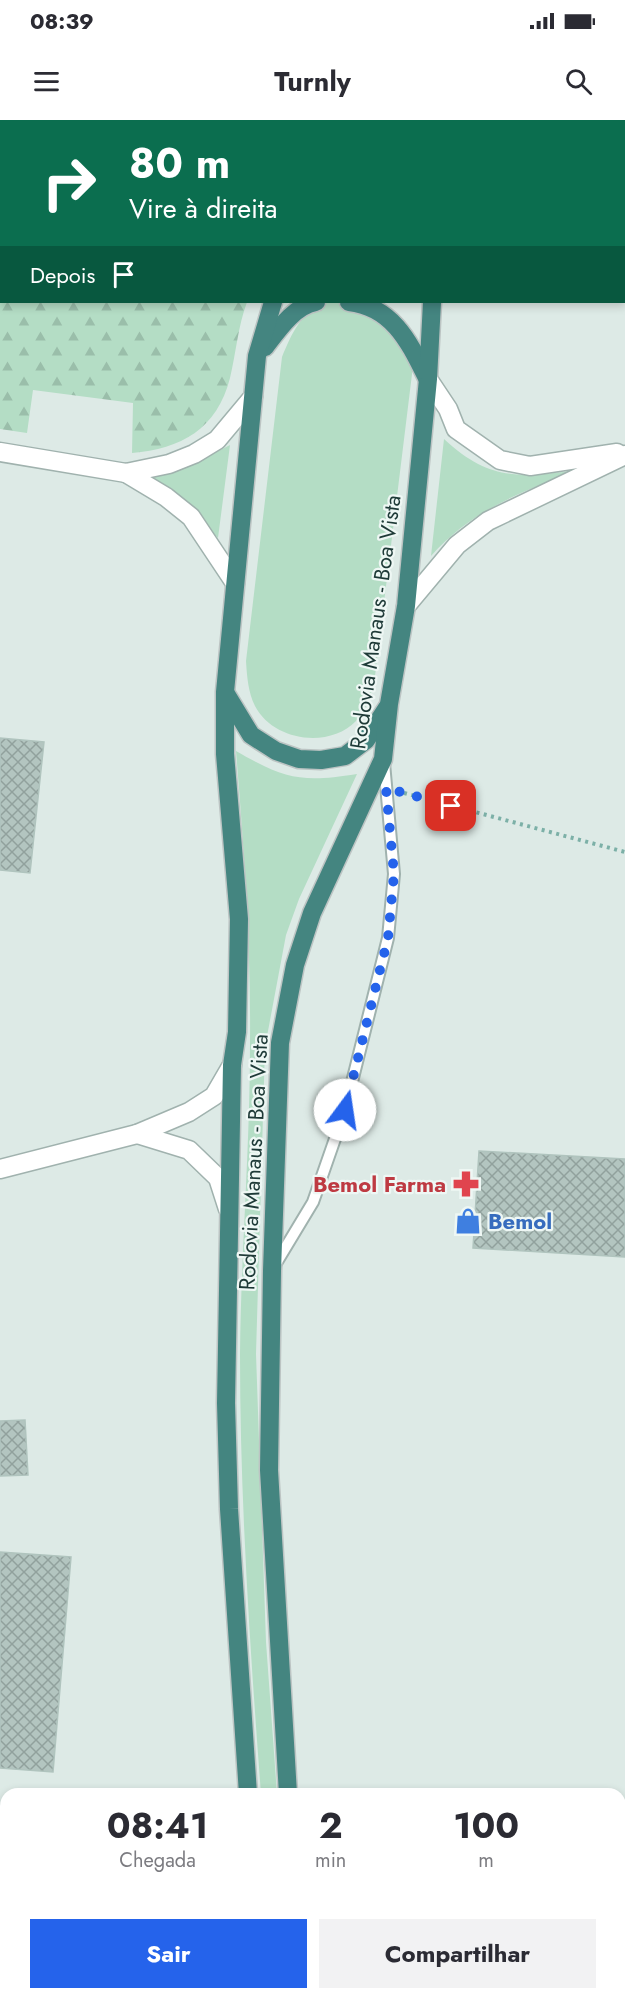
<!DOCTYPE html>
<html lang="pt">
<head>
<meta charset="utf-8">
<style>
	body { margin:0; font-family:Jost,sans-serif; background:#f2f2f3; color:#2b2b33; height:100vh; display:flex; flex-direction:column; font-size:22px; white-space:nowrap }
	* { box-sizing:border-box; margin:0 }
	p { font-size:20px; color:#7c7c81 }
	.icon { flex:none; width:33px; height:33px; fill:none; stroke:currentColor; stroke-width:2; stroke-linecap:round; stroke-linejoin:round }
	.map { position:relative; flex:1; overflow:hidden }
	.panel { position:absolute; left:0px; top:1668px; width:626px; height:212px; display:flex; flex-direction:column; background:#fff; border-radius:18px 18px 0 0; box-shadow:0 3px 9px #0003 }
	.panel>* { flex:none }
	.banner { position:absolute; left:0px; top:0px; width:626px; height:183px; box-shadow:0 3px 9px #0003; background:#0b6e4f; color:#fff; overflow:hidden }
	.pin { position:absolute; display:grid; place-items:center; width:51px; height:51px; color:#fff; margin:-26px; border-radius:12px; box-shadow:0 3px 9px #0006 }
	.me { position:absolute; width:66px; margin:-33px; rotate:14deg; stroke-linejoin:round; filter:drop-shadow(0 0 4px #0008) }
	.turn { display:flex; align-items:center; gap:21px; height:126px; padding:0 30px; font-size:27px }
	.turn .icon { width:78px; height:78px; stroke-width:2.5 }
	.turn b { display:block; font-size:42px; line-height:51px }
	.then { display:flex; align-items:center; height:57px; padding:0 30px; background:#0003; gap:12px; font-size:22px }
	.eta { display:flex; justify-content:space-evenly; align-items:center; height:102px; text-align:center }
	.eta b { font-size:36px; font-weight:700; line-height:42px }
	.button { display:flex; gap:12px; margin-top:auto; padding:12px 30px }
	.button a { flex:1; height:69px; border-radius:0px; background:#2563eb; color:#fff; font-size:24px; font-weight:700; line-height:69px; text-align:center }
	.button a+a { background:#f2f2f3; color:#2b2b33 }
	.status { display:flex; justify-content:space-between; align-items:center; height:42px; padding:0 30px; background:#fff; direction:ltr }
	.status svg { height:16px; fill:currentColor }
	header { display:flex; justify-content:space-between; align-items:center; height:78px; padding:0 30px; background:#fff; font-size:27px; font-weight:700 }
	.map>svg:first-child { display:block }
</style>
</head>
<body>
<div class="status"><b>08:39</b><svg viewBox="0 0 49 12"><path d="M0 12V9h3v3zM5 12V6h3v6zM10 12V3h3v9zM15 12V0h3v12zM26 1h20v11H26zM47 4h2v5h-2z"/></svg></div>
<header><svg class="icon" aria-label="menu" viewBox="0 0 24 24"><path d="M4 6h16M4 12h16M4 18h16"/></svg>Turnly<svg class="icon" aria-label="search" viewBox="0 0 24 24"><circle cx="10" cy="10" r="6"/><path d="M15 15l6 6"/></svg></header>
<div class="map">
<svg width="625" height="1879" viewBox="0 0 625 1879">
	<defs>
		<pattern id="forest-firs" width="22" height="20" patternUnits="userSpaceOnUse" patternTransform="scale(1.5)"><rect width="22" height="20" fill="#b4ddc5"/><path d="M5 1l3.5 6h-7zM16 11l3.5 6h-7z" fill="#9abeaa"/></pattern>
		<pattern id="building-cross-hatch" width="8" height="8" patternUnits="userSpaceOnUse" patternTransform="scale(1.5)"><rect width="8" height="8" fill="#b3c5c0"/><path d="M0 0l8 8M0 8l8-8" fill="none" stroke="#91a19d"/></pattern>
	</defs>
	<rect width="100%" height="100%" fill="#ddeae6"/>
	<g fill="#b4ddc5">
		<path d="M326,182H351L375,189L413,246L374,564C370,577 365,592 356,601C329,629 273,621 255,586C248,572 247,556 246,541L282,237C291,215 302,190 326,182Z"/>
		<path d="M444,319C489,361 520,358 577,350C520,373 473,389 431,436Z"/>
		<polygon points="230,325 218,418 181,378 149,359 191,345"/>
		<path d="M236,631C285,659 301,663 357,654L299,779L286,815L265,927L256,1234L266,1522L277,1674H261C250,1528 240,1381 240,1234C241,1131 250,1028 250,924C251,826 244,729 236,631Z"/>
	</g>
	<g fill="url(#forest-firs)">
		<path d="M0,0H347L2,2V182H247C238,206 236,233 230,258C217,309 181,329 132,333L133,283L33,270L27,313L0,309Z"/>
		<polygon points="460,0 625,0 625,121 624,2"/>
	</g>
	<g fill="url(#building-cross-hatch)" stroke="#b0c4be" stroke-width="1.5">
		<polygon points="0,618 44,622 30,753 0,750"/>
		<polygon points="479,1031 625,1039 625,1137 473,1128"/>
		<polygon points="25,1300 28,1355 0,1356 0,1301"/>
		<polygon points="0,1432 71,1437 53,1652 0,1648"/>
	</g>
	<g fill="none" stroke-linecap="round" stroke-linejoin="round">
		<g stroke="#a0b2ae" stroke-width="14">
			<polyline id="service" points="275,1145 313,1082 345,990 388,818 394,754 384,643"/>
		</g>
		<g stroke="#a0b2ae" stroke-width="21">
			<g id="minor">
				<polyline points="0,1712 6,1712"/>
				<polyline points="141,1874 141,1879"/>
			</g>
		</g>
		<g stroke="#a0b2ae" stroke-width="21">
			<g id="tertiary">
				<polyline points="428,259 448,289 456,309 500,340 530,346 617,333"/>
				<polyline points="0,332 126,353 169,344 194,334 217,320 253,277"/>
				<polyline points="126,353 166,377 191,397 235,463"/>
				<polyline points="406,486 457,425 488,401 625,335"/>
				<polyline points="137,1014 189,1030 218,1058 228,1089"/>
				<polyline points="0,1049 137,1014 189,992 214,976 232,945"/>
			</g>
		</g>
		<g stroke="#bcc4c3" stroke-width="21">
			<g id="trunk">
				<polyline points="373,2 374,0"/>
				<polyline points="441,2 441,0"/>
				<path d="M349,182C393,187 409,222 427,258"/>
				<path d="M265,227C278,210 294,186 316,182"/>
				<polyline points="226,574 251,615 276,631 299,639 321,640 345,636 366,620 387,588"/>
				<polyline points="248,1674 229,1389 226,1283 232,945 237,912 239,799 225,634 225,572 257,236 273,182"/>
				<polyline points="288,1674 269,1350 272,1151 280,923 295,845 312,793 383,639 389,584 406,486 428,259 432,182"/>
				<polyline points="263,1874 264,1879"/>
				<polyline points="303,1874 303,1879"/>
			</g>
		</g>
		<polyline stroke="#7cb0a7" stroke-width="4" stroke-dasharray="3 4.5" stroke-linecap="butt" points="404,673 625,732"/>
		<use href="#service" stroke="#fff" stroke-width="10"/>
		<use href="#minor" stroke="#fff" stroke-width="18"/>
		<use href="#tertiary" stroke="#fff" stroke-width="18"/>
		<use href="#trunk" stroke="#448580" stroke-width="18"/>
	</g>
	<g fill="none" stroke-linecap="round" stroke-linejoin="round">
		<polyline stroke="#2563eb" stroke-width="10" stroke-dasharray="0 18" points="345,990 388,818 394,754 386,668 451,686"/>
	</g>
	<defs>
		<g id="pharmacy-bare" transform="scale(2.07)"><path d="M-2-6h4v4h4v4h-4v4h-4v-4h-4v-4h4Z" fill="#e0444e" stroke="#eef7f4" stroke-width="2.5" paint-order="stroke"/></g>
		<g id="shop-bare" transform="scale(2.07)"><path d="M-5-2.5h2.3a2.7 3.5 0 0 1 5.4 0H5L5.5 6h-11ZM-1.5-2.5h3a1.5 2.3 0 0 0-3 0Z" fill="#3f7fe0" stroke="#eef7f4" stroke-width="2.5" paint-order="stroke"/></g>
	</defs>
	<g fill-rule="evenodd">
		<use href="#pharmacy-bare" x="466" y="1064"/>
		<use href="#shop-bare" x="468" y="1101"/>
	</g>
	<g text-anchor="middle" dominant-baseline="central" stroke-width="4.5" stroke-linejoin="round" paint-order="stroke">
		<g font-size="22" fill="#1e3a37" stroke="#eef7f4">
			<text transform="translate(375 502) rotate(-82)">Rodovia Manaus - Boa Vista</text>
			<text transform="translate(253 1042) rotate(-87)">Rodovia Manaus - Boa Vista</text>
		</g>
		<g font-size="22" font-weight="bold" fill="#be3a42" stroke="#eef7f4" text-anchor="end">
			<text x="446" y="1064">Bemol Farma</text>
		</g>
		<g font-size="22" font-weight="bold" fill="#366cbe" stroke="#eef7f4" text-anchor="start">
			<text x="488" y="1101">Bemol</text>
		</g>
	</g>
</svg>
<div class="pin" style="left:451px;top:686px;background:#d93025"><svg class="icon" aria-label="arrive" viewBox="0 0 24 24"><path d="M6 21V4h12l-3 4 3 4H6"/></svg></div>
<svg class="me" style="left:345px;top:990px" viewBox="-20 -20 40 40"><circle r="19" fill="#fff"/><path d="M0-13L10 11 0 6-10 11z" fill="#2563eb"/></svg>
<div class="banner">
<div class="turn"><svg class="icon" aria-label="right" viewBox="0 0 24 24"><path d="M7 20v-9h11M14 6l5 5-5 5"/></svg><div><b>80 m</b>Vire à direita</div></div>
<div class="then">Depois<svg class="icon" aria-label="arrive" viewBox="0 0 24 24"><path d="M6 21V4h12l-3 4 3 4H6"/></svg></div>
</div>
<section class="panel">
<div class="eta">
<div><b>08:41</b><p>Chegada</p></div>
<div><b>2</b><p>min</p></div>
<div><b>100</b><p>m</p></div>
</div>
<div class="button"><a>Sair</a><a>Compartilhar</a></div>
</section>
</div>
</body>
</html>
